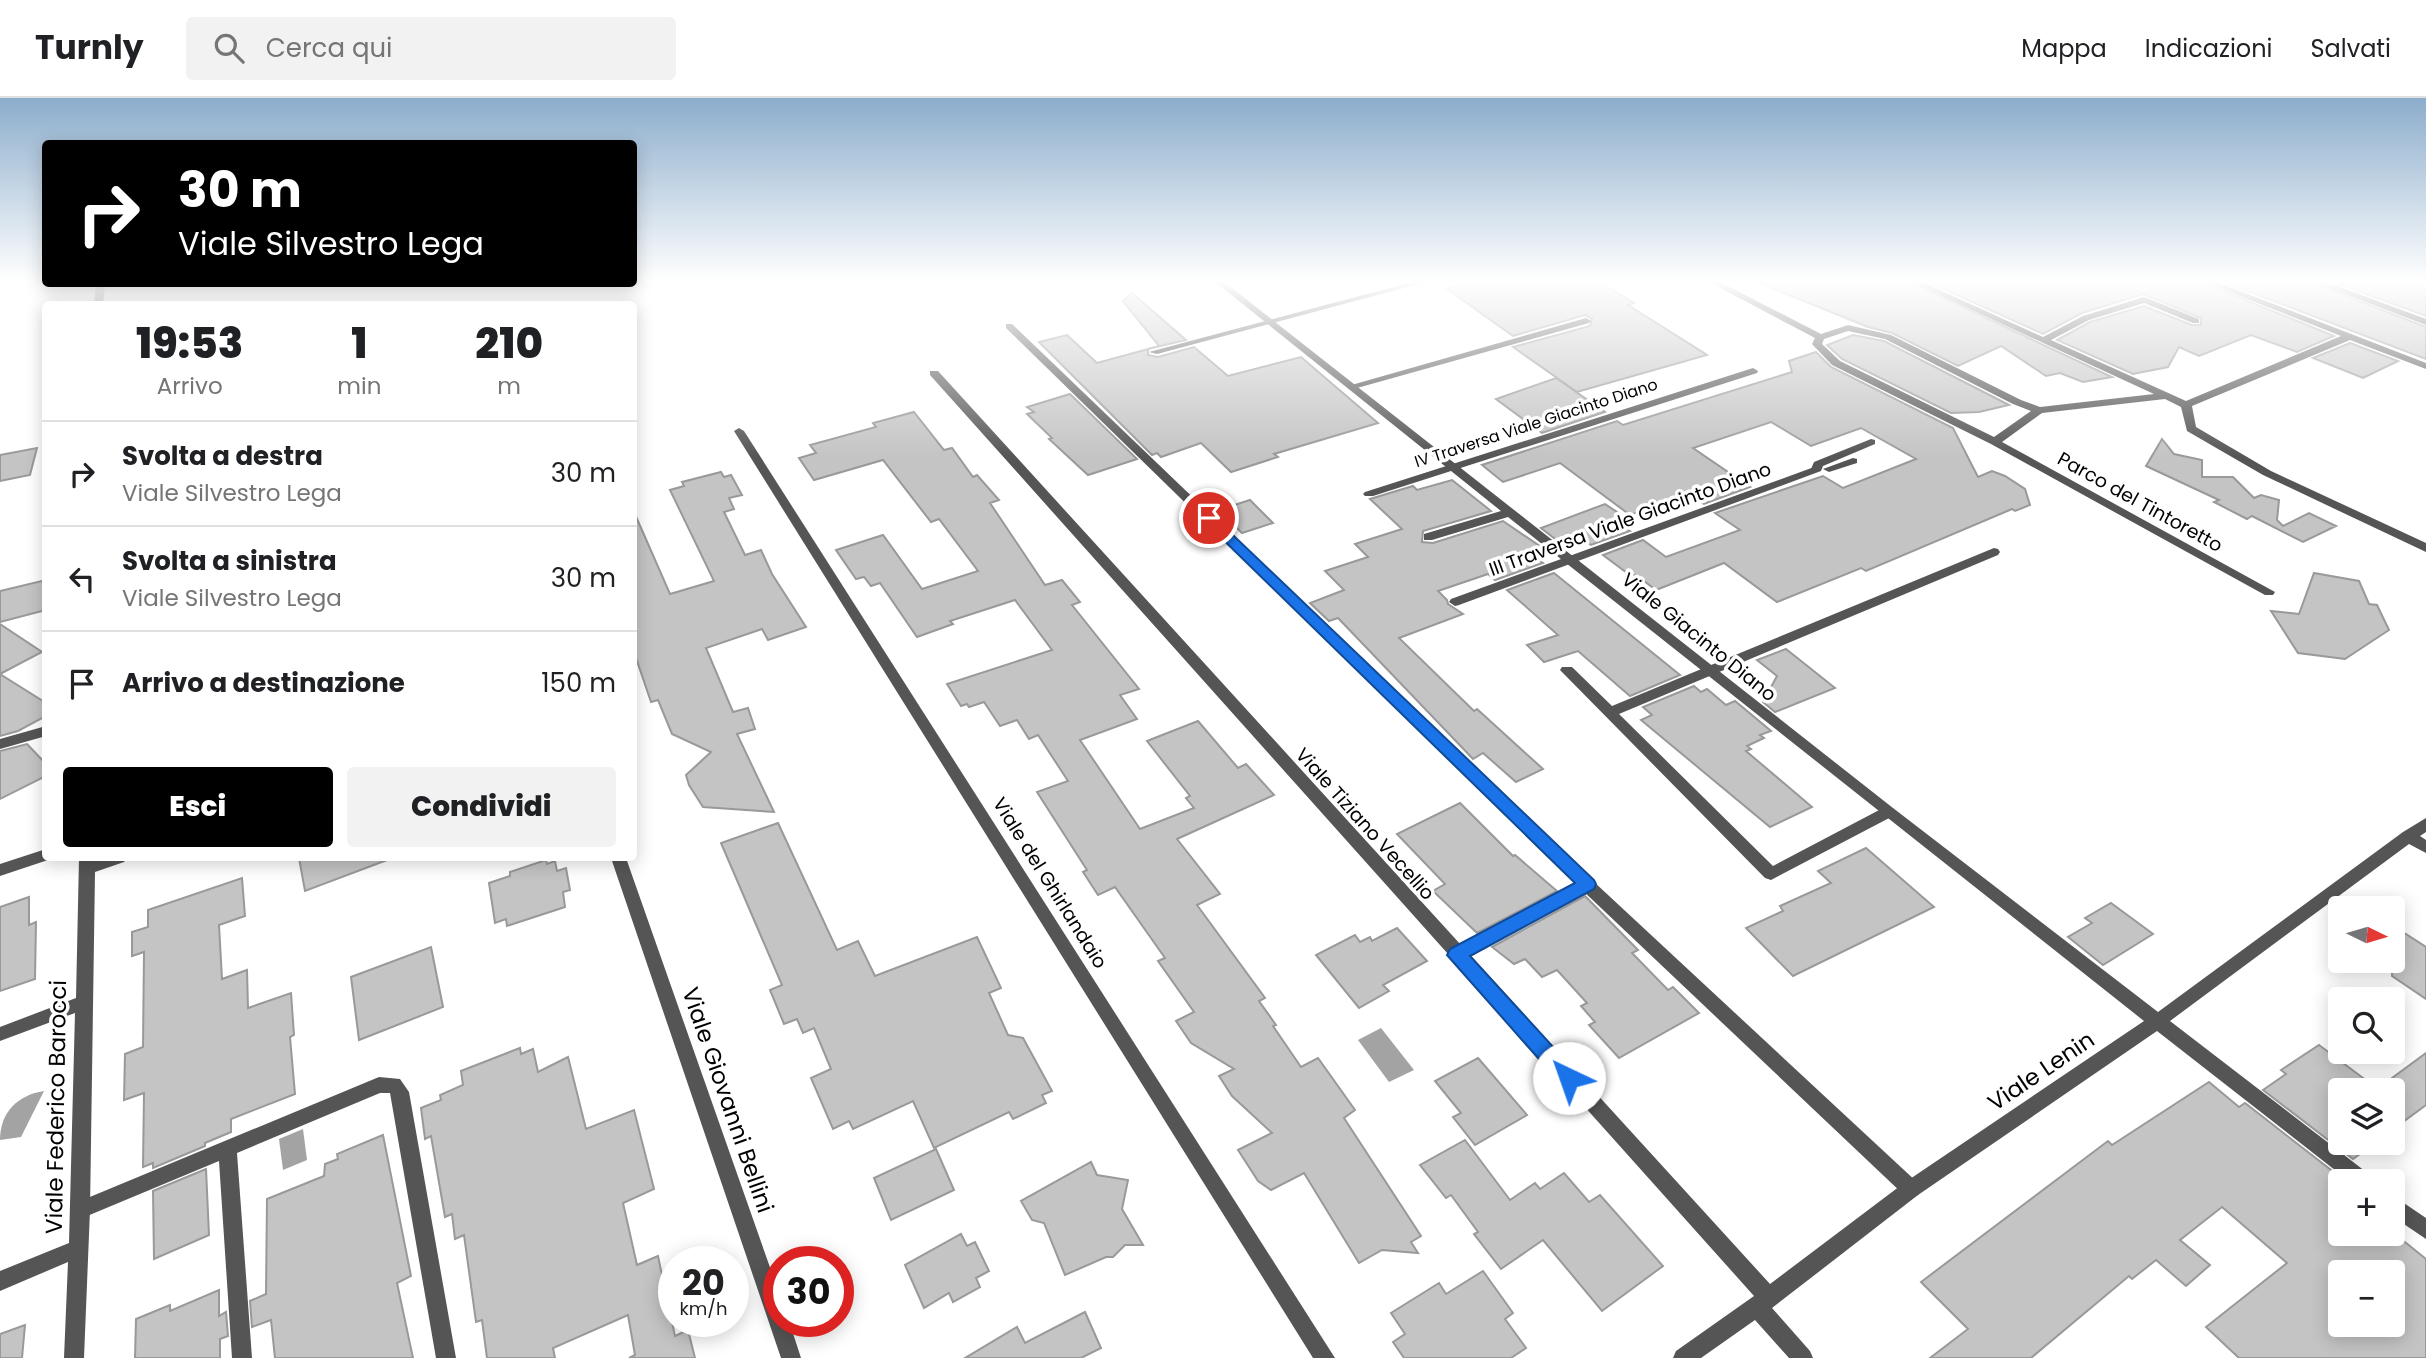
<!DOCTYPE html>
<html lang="it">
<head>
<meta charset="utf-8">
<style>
	body { margin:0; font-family:Poppins,sans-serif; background:#f2f2f2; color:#202124; height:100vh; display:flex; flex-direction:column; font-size:26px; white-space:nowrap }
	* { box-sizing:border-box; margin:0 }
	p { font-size:23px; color:#757577 }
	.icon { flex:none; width:38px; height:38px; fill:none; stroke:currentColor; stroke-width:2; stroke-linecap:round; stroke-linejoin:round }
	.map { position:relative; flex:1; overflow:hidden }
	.side { position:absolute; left:42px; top:203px; width:595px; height:560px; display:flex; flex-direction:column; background:#fff; border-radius:7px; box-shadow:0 4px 18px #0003 }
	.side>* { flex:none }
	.banner { position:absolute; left:42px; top:42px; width:595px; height:147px; border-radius:7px; box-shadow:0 4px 18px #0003; background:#000; color:#fff; overflow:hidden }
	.needle { width:46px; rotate:95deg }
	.tools { position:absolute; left:2328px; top:798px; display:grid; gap:14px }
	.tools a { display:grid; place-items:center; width:77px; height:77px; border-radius:7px; background:#fff; box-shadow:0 4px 18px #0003; font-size:35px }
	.speed { position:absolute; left:658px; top:1148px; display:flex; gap:14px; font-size:35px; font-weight:700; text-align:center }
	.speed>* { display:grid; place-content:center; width:91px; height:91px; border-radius:50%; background:#fff; box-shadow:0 4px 18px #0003; line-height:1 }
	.speed small { font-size:18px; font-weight:400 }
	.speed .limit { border:10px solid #d22; background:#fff; color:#111 }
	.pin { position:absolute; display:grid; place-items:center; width:60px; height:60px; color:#fff; margin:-30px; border:4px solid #fff; border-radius:50%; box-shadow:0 2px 7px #0007 }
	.me { position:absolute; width:77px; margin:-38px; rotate:318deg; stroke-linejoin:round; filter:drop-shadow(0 0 5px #0008) }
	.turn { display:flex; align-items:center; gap:24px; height:147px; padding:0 21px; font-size:32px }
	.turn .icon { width:91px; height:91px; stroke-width:2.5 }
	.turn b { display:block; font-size:49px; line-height:60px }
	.eta { display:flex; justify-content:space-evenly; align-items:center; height:119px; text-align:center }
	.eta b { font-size:42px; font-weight:800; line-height:49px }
	.primary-button { display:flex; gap:14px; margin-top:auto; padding:14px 21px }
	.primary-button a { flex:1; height:80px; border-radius:7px; background:#000; color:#fff; font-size:28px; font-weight:800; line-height:80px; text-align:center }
	.primary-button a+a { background:#f2f2f2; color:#202124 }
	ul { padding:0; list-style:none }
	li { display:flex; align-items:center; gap:21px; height:105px; padding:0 21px; border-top:2px solid #e0e0e0 }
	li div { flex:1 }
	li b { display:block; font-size:26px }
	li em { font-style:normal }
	header { display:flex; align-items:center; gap:42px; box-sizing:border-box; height:98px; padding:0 35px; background:#fff; border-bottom:2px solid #e0e0e0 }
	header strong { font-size:33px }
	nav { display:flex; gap:38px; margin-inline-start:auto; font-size:24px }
	.search { width:490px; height:63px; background:#f2f2f2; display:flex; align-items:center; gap:18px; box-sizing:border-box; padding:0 24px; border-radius:7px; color:#757577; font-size:26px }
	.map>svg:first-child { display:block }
</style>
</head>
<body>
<header>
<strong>Turnly</strong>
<div class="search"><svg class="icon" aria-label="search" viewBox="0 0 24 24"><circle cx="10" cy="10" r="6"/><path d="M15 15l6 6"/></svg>Cerca qui</div>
<nav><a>Mappa</a><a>Indicazioni</a><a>Salvati</a></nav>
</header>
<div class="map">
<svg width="2426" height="1260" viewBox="0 0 2426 1260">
	<rect width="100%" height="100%" fill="#fff"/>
	<g fill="#a3a3a3">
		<polygon points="1381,930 1414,972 1389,984 1358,942"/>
		<path d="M44,993L21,1039L0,1042C0,1014 18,997 44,993Z"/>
		<polygon points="303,1031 307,1062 283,1072 279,1041"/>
	</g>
	<g fill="#c4c4c4" stroke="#999" stroke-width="2" fill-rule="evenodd">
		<polygon points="1481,183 1494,183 1502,188 1523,183 1598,183 1634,205 1628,207 1707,257 1577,294 1513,249 1590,228 1592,221 1585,217 1513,238 1447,191"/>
		<polygon points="1754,183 1907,183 2112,279 2083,284 2060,275 2046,278 2001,248 1958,268 1892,235 1868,229"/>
		<polygon points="1926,183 2199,183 2334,238 2297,254 2251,237 2199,258 2179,249 2168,269 2133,276 2057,242 2090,224 2144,208 2192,227 2201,227 2201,220 2143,196 2082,215 2043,236"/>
		<polygon points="2221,183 2308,183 2426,229 2426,261"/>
		<polygon points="2331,183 2408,183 2426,189 2426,218"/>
		<polygon points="1132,195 1186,242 1148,251 1159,248 1123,203"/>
		<polygon points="1067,237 1097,265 1148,251 1148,257 1158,259 1194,249 1228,278 1301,259 1378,325 1274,356 1278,359 1231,374 1201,345 1161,359 1157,355 1152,357 1039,244"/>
		<polygon points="1853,237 1884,243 2009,307 1979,314 1951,315 1842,261 1827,247"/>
		<polygon points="2350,245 2398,263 2363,280 2313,260"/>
		<polygon points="1816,254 1831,269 1953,330 1978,379 1992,373 2005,378 2025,391 2030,407 2015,413 2012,411 1866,473 1861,470 1777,504 1724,465 1656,492 1636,477 1631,478 1603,457 1643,442 1666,459 1740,432 1715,415 1823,378 1843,390 1916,361 1861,330 1811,348 1771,324 1693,350 1750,389 1704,406 1688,396 1630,417 1560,365 1503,384 1482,367 1617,323 1623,327 1792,274 1789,263"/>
		<polygon points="1556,280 1605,314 1542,335 1496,301"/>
		<polygon points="1070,296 1137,361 1088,377 1049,341 1052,340 1027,316 1034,314 1027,309"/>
		<polygon points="914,314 944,352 952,350 973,379 977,377 999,402 990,405 1045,487 1062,482 1080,504 1072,507 1139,591 1120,597 1137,621 1080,642 1140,731 1194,710 1186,700 1190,698 1147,643 1198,623 1238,670 1246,666 1274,697 1177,741 1220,796 1197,807 1265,900 1259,903 1276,927 1273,928 1301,969 1318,960 1355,1012 1344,1020 1421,1138 1411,1144 1418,1155 1382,1152 1359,1165 1304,1075 1271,1092 1258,1083 1238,1052 1272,1035 1232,998 1219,978 1234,971 1191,945 1176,923 1194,914 1158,863 1165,860 1115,789 1098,797 1083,774 1087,772 1037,694 1068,683 1038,637 1029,641 1017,622 1000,628 984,604 969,609 967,606 961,608 947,586 1052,552 1015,502 950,523 953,526 917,539 880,485 871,488 864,479 856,481 836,452 883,437 922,491 978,473 939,421 931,424 883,362 814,382 799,360 816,355 810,347 876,329 873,325"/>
		<polygon points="2162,341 2174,356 2202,362 2202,379 2233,379 2254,400 2261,397 2279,402 2277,422 2283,428 2309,415 2336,428 2303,444 2252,418 2247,421 2214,404 2219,402 2146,368"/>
		<polygon points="37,350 30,377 0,383 0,357"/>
		<polygon points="721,374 724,379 731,377 742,397 729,400 734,411 724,414 745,457 761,452 772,476 806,529 768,542 762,531 706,550 733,614 748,610 755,631 737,636 774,714 703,709 689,687 686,677 711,654 672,636 658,602 651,604 634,554 634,414 670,496 714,483 670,392 684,388 682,384"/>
		<polygon points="1452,382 1491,413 1423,433 1422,444 1433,445 1503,423 1547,453 1534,458 1543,465 1495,482 1488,476 1438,493 1447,502 1448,506 1463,516 1399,540 1474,613 1477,611 1543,671 1516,684 1483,655 1473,661 1338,520 1329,523 1310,505 1344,492 1325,473 1368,459 1355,446 1402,431 1370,401 1413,388 1417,392"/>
		<polygon points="1250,402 1273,425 1242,435 1219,412"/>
		<polygon points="1605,406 1629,422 1620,425 1630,433 1591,447 1581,440 1563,447 1541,430"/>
		<polygon points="1554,475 1612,522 1680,577 1630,598 1578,553 1544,564 1527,547 1558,537 1507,492"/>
		<polygon points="2314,475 2359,483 2369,506 2377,507 2389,532 2345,561 2298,555 2271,513 2299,516"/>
		<polygon points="46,482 46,512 0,524 0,493"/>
		<polygon points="0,526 42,554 0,576 46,605 46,618 18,633 0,638"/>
		<polygon points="1786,551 1835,590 1775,614 1763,604 1777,578 1757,562"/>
		<polygon points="1694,588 1701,594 1707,591 1726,607 1735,603 1771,633 1760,637 1764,640 1747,648 1751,651 1746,653 1812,709 1770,729 1641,622 1652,617 1643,609"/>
		<polygon points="27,646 46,666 46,678 0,701 0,653"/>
		<polygon points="1460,705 1513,758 1515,757 1557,793 1477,835 1433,793 1445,786 1397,736"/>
		<polygon points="778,725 837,852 858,843 875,878 977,839 1001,890 989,895 1008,937 1023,940 1052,993 1042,997 1046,1005 1013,1021 1009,1014 934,1050 913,1003 853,1031 849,1023 833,1031 811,980 831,971 814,930 803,935 797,921 784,926 770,892 782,887 721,745"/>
		<polygon points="1866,750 1934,809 1793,878 1746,830 1783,813 1780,808 1831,785 1818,773"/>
		<polygon points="299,760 387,760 387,762 305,793"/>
		<polygon points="546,762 547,766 555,763 557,773 566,770 570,792 563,794 565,809 507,828 506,821 495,825 489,785 510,778 510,774"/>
		<polygon points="242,780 245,818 219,827 222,881 247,872 248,910 291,895 294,937 290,939 295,996 231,1021 231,1034 205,1045 205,1048 153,1070 153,1065 143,1069 144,995 124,1002 125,956 143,949 144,854 132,858 132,834 148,829 148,812"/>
		<polygon points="1585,798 1638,852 1632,855 1668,892 1673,889 1699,915 1619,960 1589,927 1595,924 1581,908 1587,905 1557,872 1542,879 1525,861 1514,866 1492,849"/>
		<polygon points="29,799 29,827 36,824 35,881 0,893 0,809"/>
		<polygon points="2111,805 2153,836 2103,867 2068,839 2092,825 2085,820"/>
		<polygon points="2392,827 2426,849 2426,901 2392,878"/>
		<polygon points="1397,830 1427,863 1383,887 1389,893 1359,910 1316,857 1355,837 1360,844 1370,839 1372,843"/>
		<polygon points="431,849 443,909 359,942 351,879"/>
		<polygon points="2319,947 2379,992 2340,992 2340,1045 2375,1045 2353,1061 2263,992 2286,976 2281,972"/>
		<polygon points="520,950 521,956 533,951 538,974 568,959 586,1031 634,1012 654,1091 623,1105 637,1167 658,1158 675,1238 688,1232 695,1260 629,1260 635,1257 628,1217 553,1250 555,1260 487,1260 482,1222 476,1224 464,1137 455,1141 452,1116 445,1119 431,1038 425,1041 421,1010 441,1002 440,997 463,987 461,973"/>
		<polygon points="2426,955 2426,1007 2392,1032 2392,980"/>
		<polygon points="1478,960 1527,1017 1475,1047 1453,1019 1461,1015 1435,983"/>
		<path d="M2209,984L2239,1009L2245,1005L2340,1079V1136H2395L2426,1161V1260H2239L2206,1229L2287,1165L2222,1109L2180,1142L2210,1167L2186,1188L2156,1162L2132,1181L2129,1178L2031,1260H1930L1968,1231L1921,1184L2108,1043L2112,1047ZM2340,1174H2392V1227H2340Z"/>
		<polygon points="383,1037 411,1178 397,1185 413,1260 275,1260 271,1222 252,1229 250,1203 266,1196 267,1101 324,1078 325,1066 338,1061 337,1056"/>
		<polygon points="1465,1042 1510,1102 1535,1085 1540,1091 1564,1075 1589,1104 1600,1097 1663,1168 1602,1213 1543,1142 1501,1171 1474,1136 1478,1134 1451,1097 1446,1100 1420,1067"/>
		<polygon points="936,1051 954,1092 891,1122 874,1080"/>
		<polygon points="1091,1064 1097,1077 1128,1082 1122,1111 1143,1147 1125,1147 1113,1159 1106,1159 1065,1177 1044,1125 1032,1122 1021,1103"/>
		<polygon points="206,1071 209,1137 154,1161 153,1093"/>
		<polygon points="961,1136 967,1148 975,1144 989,1173 976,1180 980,1189 953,1204 949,1195 924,1210 905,1167"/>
		<polygon points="1483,1173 1513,1215 1505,1221 1526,1250 1511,1260 1404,1260 1393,1244 1405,1236 1391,1215 1439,1185 1446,1196"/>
		<polygon points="219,1192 219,1218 226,1214 228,1238 220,1241 220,1260 135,1260 136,1221 170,1207 170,1213"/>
		<polygon points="1085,1214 1101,1250 1081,1260 965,1260 1017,1229 1025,1245"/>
		<polygon points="25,1227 22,1260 0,1260 0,1236"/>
	</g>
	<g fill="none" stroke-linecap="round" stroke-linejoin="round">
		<g fill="#555" fill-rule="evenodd">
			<polygon points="1416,183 1430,183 1157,256 1149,254"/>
			<polygon points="1586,220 1591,223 1589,225 1357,290 1348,288"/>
			<polygon points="1753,270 1758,273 1757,275 1373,398 1365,398 1363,396 1365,394"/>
			<polygon points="1817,368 1821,369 1821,373 1459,507 1455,508 1449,504 1451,501"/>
			<polygon points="1994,450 1998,451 2000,454 1998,457 1619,616 1773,768 1883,710 1893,710 1895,714 1893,718 1771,782 1765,780 1560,572 1562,569 1572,569 1612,608"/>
			<polygon points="1587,781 1593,783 1918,1085 1921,1091 1918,1097 1911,1100 1904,1097 1581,791 1579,787 1581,783"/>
			<polygon points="379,979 400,981 409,994 456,1260 436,1260 390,995 380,995 237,1055 252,1260 232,1260 219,1063 80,1121 73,1118 70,1112 73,1106"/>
		</g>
		<g fill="#555" fill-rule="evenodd">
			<polygon points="1214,183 1223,183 1893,710 2158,914 2403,734 2426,720 2426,734 2420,738 2426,742 2426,755 2409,746 2170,923 2370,1077 2372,1083 2349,1083 2157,933 1918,1097 1772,1210 1810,1253 1813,1260 1789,1260 1755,1222 1701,1260 1673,1260 1676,1253 1754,1198 930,277 930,273 938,273 1461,847 1576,786 1006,230 1006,226 1012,226 1593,783 1595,787 1593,791 1471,858 1770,1186 1904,1085 2144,923 1508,419 1432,442 1424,442 1424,436 1501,413"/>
			<path d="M1707,183H1718L1821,236L1848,227L1891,237L2021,302L2040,309L2154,296L1909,183H1920L2043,239L2083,218L2144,199L2199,221V225H2193L2144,205L2089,222L2051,242L2186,303L2341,238L2202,183H2214L2426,265V271L2350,242L2192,308L2196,329L2271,373L2426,445V454L2263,377L2187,333L2181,309L2165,301L2042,315L2002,344L2275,494L2273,497H2265L1991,346L1832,267L1812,246L1815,240ZM1848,233L1885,241L2013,306L2031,313L1994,339L1840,263L1822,246L1824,241Z"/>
			<polygon points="2311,183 2324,183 2426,221 2426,227"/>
			<polygon points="96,186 105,186 103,206 94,206"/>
			<polygon points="739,330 744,333 1335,1260 1313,1260 734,333"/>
			<polygon points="1871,341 1875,342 1875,346 1823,368 1821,373 1813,373 1811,371 1814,364"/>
			<polygon points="1853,360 1857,361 1857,365 1829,374 1823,371"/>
			<polygon points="46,628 46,638 0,651 0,641"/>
			<polygon points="46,751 46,760 52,760 51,761 0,778 0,766"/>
			<polygon points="79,760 94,760 95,762 102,760 127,760 124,764 95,774 90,1112 84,1260 64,1260 68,1164 0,1193 0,1173 69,1145 75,915 0,943 0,929 76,900"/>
			<polygon points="611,760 626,760 779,1195 779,1223 789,1223 801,1260 781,1260"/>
			<polygon points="2392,1097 2426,1120 2426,1141 2392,1118"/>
		</g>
	</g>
	<linearGradient id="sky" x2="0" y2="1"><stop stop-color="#8cadcc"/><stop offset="0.51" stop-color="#fff"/><stop offset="1" stop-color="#fff" stop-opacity="0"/></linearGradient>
	<rect width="2426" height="359" fill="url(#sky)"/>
	<polygon fill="#1a73e8" stroke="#114b97" stroke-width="2" points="1209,416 1213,418 1594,782 1596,786 1594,791 1470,858 1576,974 1579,980 1576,986 1569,989 1561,986 1447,857 1450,851 1575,785 1204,423 1202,420"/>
	<g text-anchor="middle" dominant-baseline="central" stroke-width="7" stroke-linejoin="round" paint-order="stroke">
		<g font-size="16" fill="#000" stroke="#fff">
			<text transform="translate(1536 325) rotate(-18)">IV Traversa Viale Giacinto Diano</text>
		</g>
		<g font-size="19" fill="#000" stroke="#fff">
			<text transform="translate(2140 404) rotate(29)">Parco del Tintoretto</text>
			<text transform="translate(1630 421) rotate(-20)">III Traversa Viale Giacinto Diano</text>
			<text transform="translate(1699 539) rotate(39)">Viale Giacinto Diano</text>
			<text transform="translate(1365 726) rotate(48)">Viale Tiziano Vecellio</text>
			<text transform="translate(1050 785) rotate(58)">Viale del Ghirlandaio</text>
		</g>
		<g font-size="23" fill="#000" stroke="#fff">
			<text transform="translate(2041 973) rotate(-34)">Viale Lenin</text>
			<text transform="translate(728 1002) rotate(71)">Viale Giovanni Bellini</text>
			<text transform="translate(56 1009) rotate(-89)">Viale Federico Barocci</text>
		</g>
	</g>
</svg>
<div class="tools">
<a><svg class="needle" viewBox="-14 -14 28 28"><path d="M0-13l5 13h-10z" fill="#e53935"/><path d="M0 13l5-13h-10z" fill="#757577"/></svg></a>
<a><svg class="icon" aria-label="search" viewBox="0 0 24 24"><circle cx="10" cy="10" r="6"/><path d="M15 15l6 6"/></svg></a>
<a><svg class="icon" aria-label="layers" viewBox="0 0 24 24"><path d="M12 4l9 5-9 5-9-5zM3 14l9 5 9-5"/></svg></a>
<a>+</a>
<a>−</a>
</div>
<div class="speed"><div>20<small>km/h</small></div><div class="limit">30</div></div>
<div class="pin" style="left:1209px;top:420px;background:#d93025"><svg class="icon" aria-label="arrive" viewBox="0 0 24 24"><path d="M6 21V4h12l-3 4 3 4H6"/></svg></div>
<svg class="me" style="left:1569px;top:980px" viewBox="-20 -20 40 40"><circle r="19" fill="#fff"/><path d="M0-13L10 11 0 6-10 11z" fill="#1a73e8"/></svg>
<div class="banner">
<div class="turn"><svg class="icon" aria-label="right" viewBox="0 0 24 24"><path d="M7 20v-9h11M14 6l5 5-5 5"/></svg><div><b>30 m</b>Viale Silvestro Lega</div></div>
</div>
<section class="side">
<div class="eta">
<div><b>19:53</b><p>Arrivo</p></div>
<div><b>1</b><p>min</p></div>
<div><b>210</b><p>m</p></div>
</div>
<ul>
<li><svg class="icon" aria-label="right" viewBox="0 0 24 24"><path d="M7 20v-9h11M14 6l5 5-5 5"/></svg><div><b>Svolta a destra</b><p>Viale Silvestro Lega</p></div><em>30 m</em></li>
<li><svg class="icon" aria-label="left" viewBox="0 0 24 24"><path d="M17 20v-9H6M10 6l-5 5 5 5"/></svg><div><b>Svolta a sinistra</b><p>Viale Silvestro Lega</p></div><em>30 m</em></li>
<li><svg class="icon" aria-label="arrive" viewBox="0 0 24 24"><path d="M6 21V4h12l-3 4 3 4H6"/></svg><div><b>Arrivo a destinazione</b></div><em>150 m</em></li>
</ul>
<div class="primary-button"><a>Esci</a><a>Condividi</a></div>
</section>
</div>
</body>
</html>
